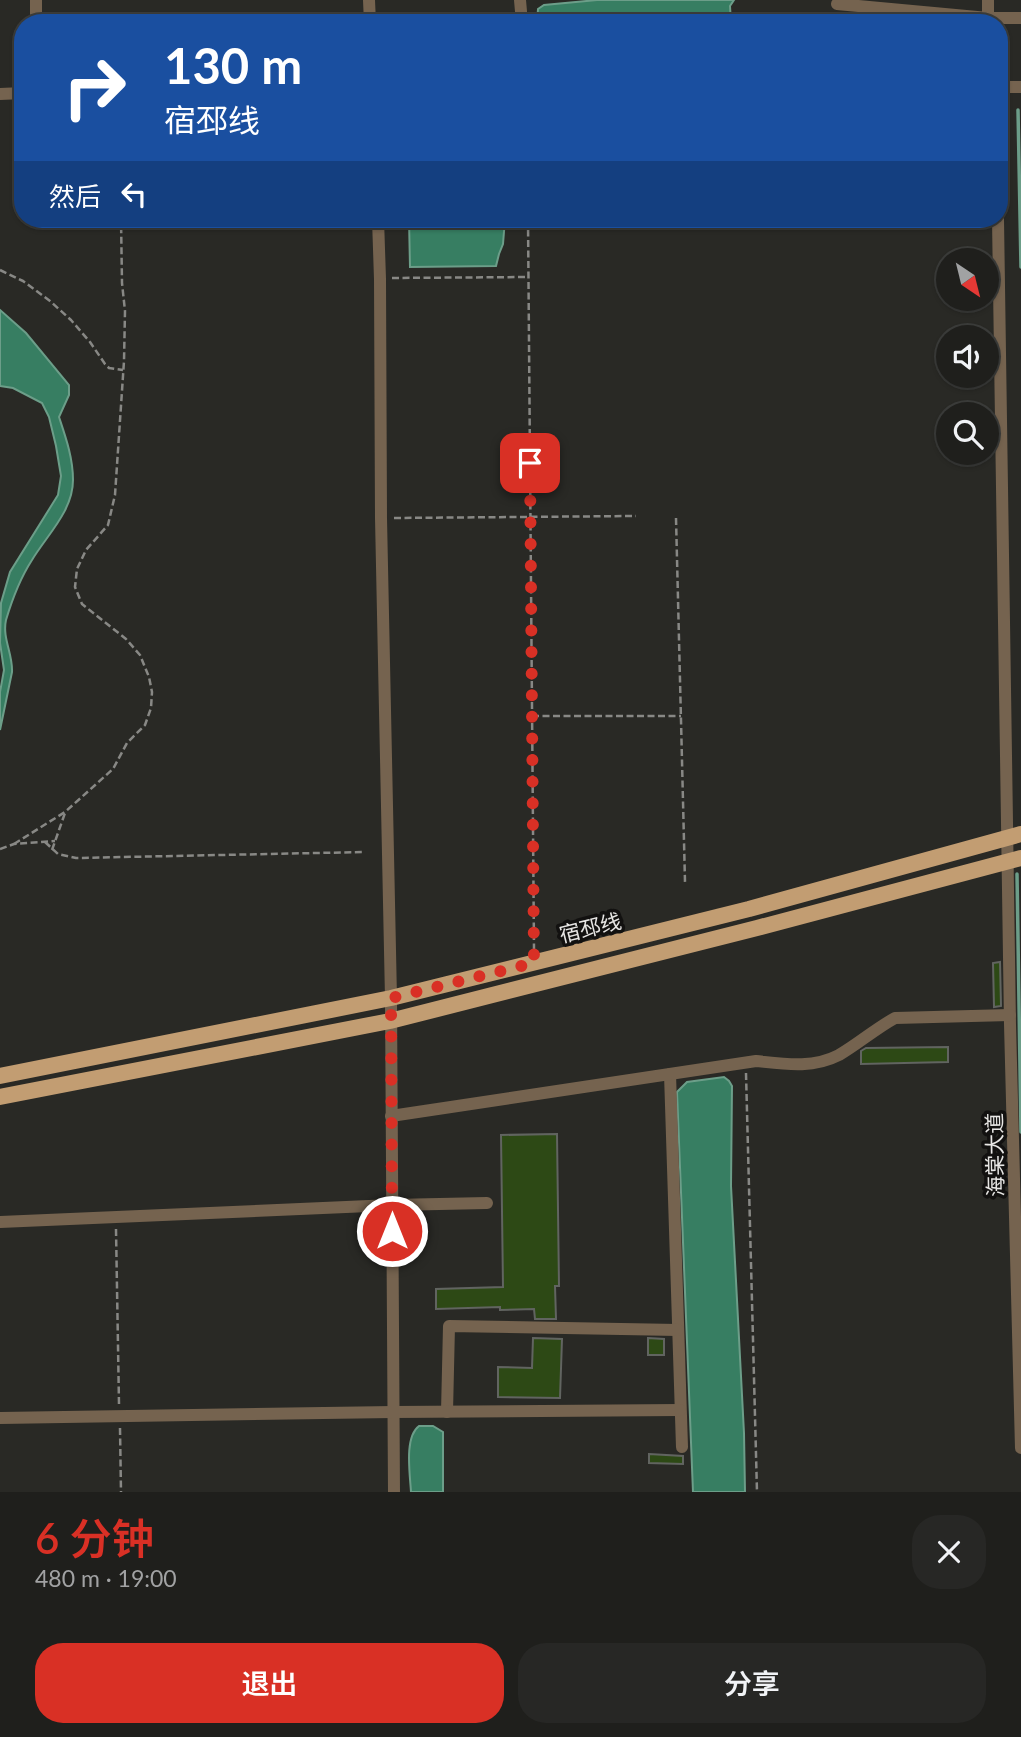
<!DOCTYPE html>
<html lang="zh">
<head>
<meta charset="utf-8">
<style>
	body { margin:0; font-family:Lato,"Noto Sans SC",sans-serif; background:#272725; color:#f1f3f6; height:100vh; display:flex; flex-direction:column; font-size:26px; white-space:nowrap }
	* { box-sizing:border-box; margin:0 }
	p { font-size:23px; color:#a1a2a3 }
	.icon { flex:none; width:38px; height:38px; fill:none; stroke:currentColor; stroke-width:2; stroke-linecap:round; stroke-linejoin:round }
	.map { position:relative; height:1492px; overflow:hidden }
	.side { display:flex; flex-direction:column; background:#1f1f1c; flex:1 }
	.side>* { flex:none }
	.guide { position:absolute; left:14px; top:14px; width:994px; height:214px; border-radius:28px; box-shadow:0 2px 5px #0004,0 0 0 2px #3c3d3b; background:#1a4fa0; color:#fff; overflow:hidden }
	.needle { width:46px; rotate:145deg }
	.tools { position:absolute; left:936px; top:248px; display:grid; gap:14px }
	.tools a { display:grid; place-items:center; width:63px; height:63px; border-radius:50%; background:#1f1f1c; box-shadow:0 2px 5px #0004,0 0 0 2px #3c3d3b; font-size:35px }
	.pin { position:absolute; display:grid; place-items:center; width:60px; height:60px; color:#fff; margin:-30px; border-radius:14px; box-shadow:0 4px 10px #0006 }
	.me { position:absolute; width:77px; margin:-38px; rotate:0deg; stroke-linejoin:round; filter:drop-shadow(0 0 5px #0008) }
	.turn { display:flex; align-items:center; gap:24px; height:147px; padding:0 35px; font-size:32px }
	.turn .icon { width:91px; height:91px; stroke-width:2.5 }
	.turn b { display:block; font-size:49px; line-height:60px }
	.then { display:flex; align-items:center; height:66px; padding:0 35px; background:#0003; gap:14px; font-size:26px }
	.round { display:grid; place-items:center; flex:none; width:74px; height:74px; border-radius:28px; background:#272725 }
	.overview { display:flex; align-items:center; justify-content:space-between; height:119px; padding:0 35px }
	h1 { font-size:42px; font-weight:600; line-height:52px; color:#d93025 }
	.primary-button { display:flex; gap:14px; margin-top:auto; padding:14px 35px }
	.primary-button a { flex:1; height:80px; border-radius:28px; background:#d93025; color:#fff; font-size:28px; font-weight:600; line-height:80px; text-align:center }
	.primary-button a+a { background:#272725; color:#f1f3f6 }
	.map>svg:first-child { display:block }
</style>
</head>
<body>
<div class="map">
<svg width="1021" height="1492" viewBox="0 0 1021 1492">
	<rect width="100%" height="100%" fill="#292925"/>
	<g fill="#377e62" stroke="#6c9e89" stroke-width="2">
		<polygon points="597,0 734,0 730,6 731,23 537,23 538,9 544,5"/>
		<polygon points="409,219 505,219 503,244 499,254 496,266 410,267"/>
		<path d="M0,310L26,333L69,385V395L59,417C66,438 73,458 73,480C73,511 47,535 32,560C21,577 12,600 6,620C2,638 13,654 12,672L0,730V692L4,670L0,643L1,603L10,572L58,495L61,476L56,446L49,417L42,403L13,388L0,386Z"/>
		<polygon points="724,1077 729,1081 732,1086 731,1186 744,1433 745,1492 693,1492 677,1092 687,1082"/>
		<path d="M419,1426H433L443,1432V1492H411C410,1474 404,1437 419,1426Z"/>
	</g>
	<g fill="none" stroke-linecap="round" stroke-linejoin="round">
		<g stroke="#6c9e89" stroke-width="3.5">
			<polyline points="1018,110 1021,267"/>
			<polyline points="1017,874 1021,1132"/>
		</g>
	</g>
	<g fill="#2d4915" stroke="#616460" stroke-width="2">
		<polygon points="1000,962 1001,1006 994,1007 993,963"/>
		<polygon points="948,1047 948,1062 861,1064 861,1051 866,1048"/>
		<polygon points="557,1134 559,1286 555,1286 556,1319 535,1319 534,1309 500,1310 500,1307 436,1309 436,1289 503,1287 501,1135"/>
		<polygon points="533,1338 562,1339 560,1398 498,1397 498,1367 532,1368"/>
		<polygon points="648,1338 664,1339 664,1355 648,1355"/>
		<polygon points="649,1454 683,1456 683,1464 649,1463"/>
	</g>
	<g fill="none" stroke-linecap="round" stroke-linejoin="round">
		<g stroke="#888885" stroke-width="2.5" stroke-dasharray="7 3.5" stroke-linecap="butt">
			<polyline points="528,219 534,949"/>
			<polyline points="0,270 23,281 50,301 71,320 90,342 105,364 109,368 123,370"/>
			<polyline points="392,278 528,277"/>
			<polyline points="394,518 636,516"/>
			<polyline points="676,518 685,882"/>
			<polyline points="532,716 681,716"/>
			<polyline points="45,842 58,854 76,858 364,852"/>
			<polyline points="14,844 65,812 113,769 127,743 145,725 151,708 152,692 149,677 140,655 126,639 82,604 75,587 77,569 86,550 108,525 115,495 124,361 125,311 122,283 121,219"/>
			<polyline points="0,849 14,844 55,841"/>
			<polyline points="52,850 65,813"/>
			<polyline points="746,1073 757,1492"/>
			<polyline points="116,1229 119,1404"/>
			<polyline points="120,1428 121,1492"/>
		</g>
		<g stroke="#75634f" stroke-width="12">
			<polyline points="369,0 370,23"/>
			<polyline points="520,0 522,23"/>
			<polyline points="988,0 988,23"/>
			<polyline points="837,4 988,18 1021,18"/>
			<polyline points="36,23 36,0"/>
			<polyline points="999,87 1021,87"/>
			<polyline points="0,94 23,93"/>
			<polyline points="378,219 380,279 381,518 391,998 394,1492"/>
			<polyline points="998,219 1010,1024 1021,1448"/>
			<polyline points="670,1074 682,1447"/>
			<path d="M391,1116L756,1061C784,1064 812,1069 839,1055C858,1044 875,1029 895,1018L1010,1015"/>
			<polyline points="0,1222 392,1205 487,1203"/>
			<polyline points="447,1412 449,1326 678,1330"/>
			<polyline points="0,1418 393,1412 680,1410"/>
		</g>
		<g stroke="#c29d72" stroke-width="16">
			<polyline points="0,1076 391,998 749,909 1021,834"/>
			<polyline points="0,1097 390,1021 757,928 1021,858"/>
		</g>
	</g>
	<g fill="none" stroke-linecap="round" stroke-linejoin="round">
		<polyline stroke="#d93025" stroke-width="12" stroke-dasharray="0 21.6" points="392,1231 391,998 534,963 530,463"/>
	</g>
	<g text-anchor="middle" dominant-baseline="central" stroke-width="7" stroke-linejoin="round" paint-order="stroke">
		<g font-size="21" fill="#e8e7e5" stroke="#121110">
			<text transform="translate(590 927) rotate(-14)">宿邳线</text>
			<text transform="translate(994 1155) rotate(-91)">海棠大道</text>
		</g>
	</g>
</svg>
<div class="tools">
<a><svg class="needle" viewBox="-14 -14 28 28"><path d="M0-13l5 13h-10z" fill="#e53935"/><path d="M0 13l5-13h-10z" fill="#a1a2a3"/></svg></a>
<a><svg class="icon" aria-label="sound" viewBox="0 0 24 24"><path d="M4 9h4l5-4v14l-5-4H4zM17 9q2 3 0 6"/></svg></a>
<a><svg class="icon" aria-label="search" viewBox="0 0 24 24"><circle cx="10" cy="10" r="6"/><path d="M15 15l6 6"/></svg></a>
</div>
<div class="pin" style="left:530px;top:463px;background:#d93025"><svg class="icon" aria-label="arrive" viewBox="0 0 24 24"><path d="M6 21V4h12l-3 4 3 4H6"/></svg></div>
<svg class="me" style="left:392px;top:1231px" viewBox="-20 -20 40 40"><circle r="17" fill="#d93025" stroke="#fff" stroke-width="3"/><path d="M0-11L8 9 0 5-8 9z" fill="#fff"/></svg>
<div class="guide">
<div class="turn"><svg class="icon" aria-label="right" viewBox="0 0 24 24"><path d="M7 20v-9h11M14 6l5 5-5 5"/></svg><div><b>130 m</b>宿邳线</div></div>
<div class="then">然后<svg class="icon" aria-label="left" viewBox="0 0 24 24"><path d="M17 20v-9H6M10 6l-5 5 5 5"/></svg></div>
</div>
</div>
<section class="side">
<div class="overview"><div><h1>6 分钟</h1><p>480 m · 19:00</p></div><a class="round"><svg class="icon" aria-label="close" viewBox="0 0 24 24"><path d="M6 6l12 12M18 6L6 18"/></svg></a></div>
<div class="primary-button"><a>退出</a><a>分享</a></div>
</section>
</body>
</html>
